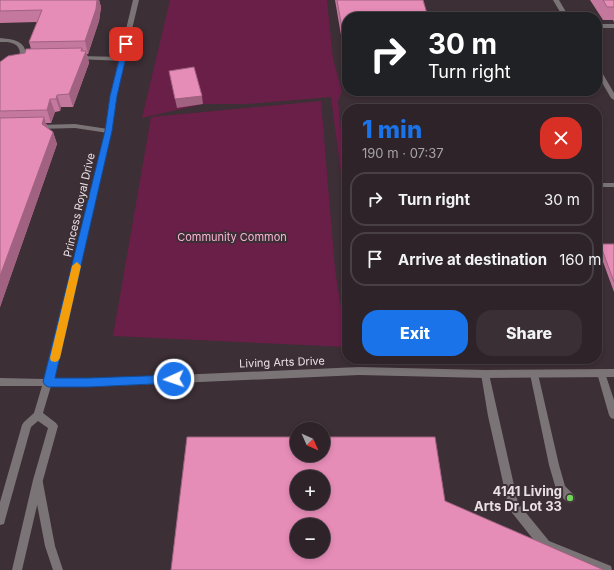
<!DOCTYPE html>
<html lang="en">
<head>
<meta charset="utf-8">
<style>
	body { margin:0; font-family:Inter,sans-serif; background:#392f34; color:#f1f3f6; height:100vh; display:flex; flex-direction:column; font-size:15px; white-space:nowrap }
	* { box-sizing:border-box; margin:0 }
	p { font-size:13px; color:#a7a4a8 }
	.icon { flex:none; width:22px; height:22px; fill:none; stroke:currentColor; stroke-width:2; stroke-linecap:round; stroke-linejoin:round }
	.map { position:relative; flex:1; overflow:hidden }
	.sheet { position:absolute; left:342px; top:104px; width:260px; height:260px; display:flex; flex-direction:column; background:#2d2328; border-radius:16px; box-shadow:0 2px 6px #0003,0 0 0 1px #484045 }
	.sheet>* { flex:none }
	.hud { position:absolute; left:342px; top:12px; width:260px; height:84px; border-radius:16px; box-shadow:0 2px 6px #0003,0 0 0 1px #484045; background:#202124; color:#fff; overflow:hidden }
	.needle { width:26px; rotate:135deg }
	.buttons { position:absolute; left:290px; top:422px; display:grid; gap:8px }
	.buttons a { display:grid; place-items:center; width:40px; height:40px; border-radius:50%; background:#2d2328; box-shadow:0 2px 6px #0003,0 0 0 1px #484045; font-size:20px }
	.pin { position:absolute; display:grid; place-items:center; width:34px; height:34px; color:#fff; margin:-17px; border-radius:8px; box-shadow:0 2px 6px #0006 }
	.me { position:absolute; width:44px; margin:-22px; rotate:267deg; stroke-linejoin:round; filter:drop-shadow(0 0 3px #0008) }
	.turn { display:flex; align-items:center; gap:14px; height:84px; padding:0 20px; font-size:18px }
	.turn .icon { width:52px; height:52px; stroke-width:2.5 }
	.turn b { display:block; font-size:28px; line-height:34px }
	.round { display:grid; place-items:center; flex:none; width:42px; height:42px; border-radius:16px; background:#392f34 }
	.overview { display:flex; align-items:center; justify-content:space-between; height:68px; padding:0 20px }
	h1 { font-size:24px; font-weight:800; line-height:30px; color:#1a73e8 }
	.primary-button { display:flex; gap:8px; margin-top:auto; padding:8px 20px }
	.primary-button a { flex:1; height:46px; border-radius:16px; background:#1a73e8; color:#fff; font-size:16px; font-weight:800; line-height:46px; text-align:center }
	.primary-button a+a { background:#392f34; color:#f1f3f6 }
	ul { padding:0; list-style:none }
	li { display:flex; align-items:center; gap:12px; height:54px; margin:0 8px 6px; padding:0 12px; border:2px solid #484045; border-radius:16px }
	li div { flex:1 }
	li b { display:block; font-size:15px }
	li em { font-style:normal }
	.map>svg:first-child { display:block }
</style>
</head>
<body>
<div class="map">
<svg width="614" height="570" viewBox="0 0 614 570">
	<rect width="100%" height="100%" fill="#3c2f35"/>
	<g fill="#6a1f48">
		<polygon points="170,0 327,0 333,59 342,91 338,101 347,187 347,220 331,97 247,104 203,104 142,118"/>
		<polygon points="321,101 335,269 347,347 113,336 151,117"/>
	</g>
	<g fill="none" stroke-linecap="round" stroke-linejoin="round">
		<g fill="#7b7477" fill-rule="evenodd">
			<polygon points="468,14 478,15 481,17 453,17 456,15"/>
			<rect x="597" y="24" width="17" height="4"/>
			<path d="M0,38C11,39 24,40 26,53L17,64L0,71V67L13,62L20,53C19,42 9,42 0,42Z"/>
			<polygon points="78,56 123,57 126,59 123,61 76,59 75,58"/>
			<rect x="597" y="183" width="17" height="4"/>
			<polygon points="601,369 604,370 614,400 614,419 611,418 609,415 597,373 598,370"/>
			<polygon points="485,370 488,371 489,374 518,503 549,541 611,566 612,570 594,570 541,549 509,509 488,416 481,374 482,371"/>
			<polygon points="534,370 537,371 538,374 559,465 565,486 574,495 575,498 574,501 570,503 566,501 557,492 556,489 549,465 530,374 531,371"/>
			<polygon points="38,478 42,480 43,483 55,546 63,570 53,570 45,546 33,483 34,480"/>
		</g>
		<polygon fill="#7b7477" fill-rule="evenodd" points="75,124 108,129 111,131 108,133 75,128 38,129 35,127 38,125"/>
		<g fill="#7b7477" fill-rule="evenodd">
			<polygon points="133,0 139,0 116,96 111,131 53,379 88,379 359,367 485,370 614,369 614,377 485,378 359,375 88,387 51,386 43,413 56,423 58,426 43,480 22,570 12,570 33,480 48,428 38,421 31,427 5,520 4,524 0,525 0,502 22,425 24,422 34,413 42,386 0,386 0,378 44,379 105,131 110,96"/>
			<polygon points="553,0 559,0 569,17 563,17"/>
			<polygon points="597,67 600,69 614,93 614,100 611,98 597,74"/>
		</g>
	</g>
	<g fill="#c5789d">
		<polygon points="0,0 99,0 101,7 99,21 88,54 87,54 89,63 73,107 61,107 60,111 55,112 51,123 46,123 48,128 53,132 57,144 0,307 0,62 25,53 31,49 29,42 37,22 0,23"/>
		<polygon points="335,0 423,0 347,17 347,70"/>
		<polygon points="590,0 614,0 614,22 613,20 603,20"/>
		<polygon points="600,244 614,244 614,292 598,248"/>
	</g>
	<g fill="#a06280">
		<polygon points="97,0 99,0 101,7 99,21 88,54 85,41"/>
		<polygon points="82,48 84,56 86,51 89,63 73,107 69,94"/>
		<polygon points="57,95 61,107 60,111 56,99"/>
		<polygon points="202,96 203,104 177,108 175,99"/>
		<polygon points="50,99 55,112 51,123 47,110"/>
		<polygon points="44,117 48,130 42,124"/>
		<polygon points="53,132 57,144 0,307 0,276"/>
	</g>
	<g fill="#e58cb7" stroke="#a06280" fill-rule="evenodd">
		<polygon points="0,0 97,0 96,9 85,41 29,42 42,10 0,11"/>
		<polygon points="337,0 423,0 428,17 347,17 347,56"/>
		<polygon points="603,0 614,0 614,7 607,7"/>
		<polygon points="82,48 81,51 86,51 69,94 57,95 56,99 50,99 47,110 0,111 0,62 8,56 25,53 26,49"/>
		<polygon points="194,67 202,96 175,99 169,71"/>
		<polygon points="44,117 42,124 53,132 0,276 0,118"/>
		<polygon points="600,244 614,244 614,282"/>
		<path d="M187,437H297V455H323V437H435L445,501L604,570H171ZM297,477H323V503H297ZM297,525H323V551H297Z"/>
	</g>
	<polygon fill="#1a73e8" stroke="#114b97" points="126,42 129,44 117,96 112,131 55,378 88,378 174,375 178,376 180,379 178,382 174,383 88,387 48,387 45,385 43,382 105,131 110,96 123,44"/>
	<polygon fill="#f59e0b" points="77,262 81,266 60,358 58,361 55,362 51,361 50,358 72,266"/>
	<circle fill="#72d25d" stroke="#3c2f35" stroke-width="1.5" cx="570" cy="498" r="4"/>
	<g text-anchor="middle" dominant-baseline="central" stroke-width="4" stroke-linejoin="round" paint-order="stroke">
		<g font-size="11" fill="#eae1e5" stroke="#3c2f35">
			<text transform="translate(79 205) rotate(-77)">Princess Royal Drive</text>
			<text transform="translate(282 362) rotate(-2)">Living Arts Drive</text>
		</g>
		<g font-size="11" fill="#fcb6d6" stroke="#3c2f35">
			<text x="232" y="237">Community Common</text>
		</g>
		<g font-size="13" font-weight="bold" fill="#eae1e5" stroke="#3c2f35" text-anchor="end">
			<text x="562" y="491">4141 Living<tspan x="562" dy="15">Arts Dr Lot 33</tspan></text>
		</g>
	</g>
</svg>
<div class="buttons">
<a><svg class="needle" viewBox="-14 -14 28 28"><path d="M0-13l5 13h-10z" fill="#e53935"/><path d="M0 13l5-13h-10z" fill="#a7a4a8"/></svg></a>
<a>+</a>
<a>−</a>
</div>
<div class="pin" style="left:126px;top:44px;background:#d93025"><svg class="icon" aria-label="arrive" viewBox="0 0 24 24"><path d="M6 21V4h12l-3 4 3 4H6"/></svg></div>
<svg class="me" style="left:174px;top:379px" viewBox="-20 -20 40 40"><circle r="17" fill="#1a73e8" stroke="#fff" stroke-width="3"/><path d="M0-11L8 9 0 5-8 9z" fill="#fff"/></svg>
<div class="hud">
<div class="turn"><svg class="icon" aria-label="right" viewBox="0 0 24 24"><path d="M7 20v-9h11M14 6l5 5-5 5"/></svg><div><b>30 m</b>Turn right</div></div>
</div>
<section class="sheet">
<div class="overview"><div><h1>1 min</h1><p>190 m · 07:37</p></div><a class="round" style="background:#d93025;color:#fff"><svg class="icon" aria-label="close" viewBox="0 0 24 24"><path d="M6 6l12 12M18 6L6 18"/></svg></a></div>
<ul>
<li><svg class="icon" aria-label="right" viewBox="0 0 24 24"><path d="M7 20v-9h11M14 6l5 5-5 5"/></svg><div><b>Turn right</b></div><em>30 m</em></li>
<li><svg class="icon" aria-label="arrive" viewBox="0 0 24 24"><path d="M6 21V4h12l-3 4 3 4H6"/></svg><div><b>Arrive at destination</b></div><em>160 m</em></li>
</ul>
<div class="primary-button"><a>Exit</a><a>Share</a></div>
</section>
</div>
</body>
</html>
